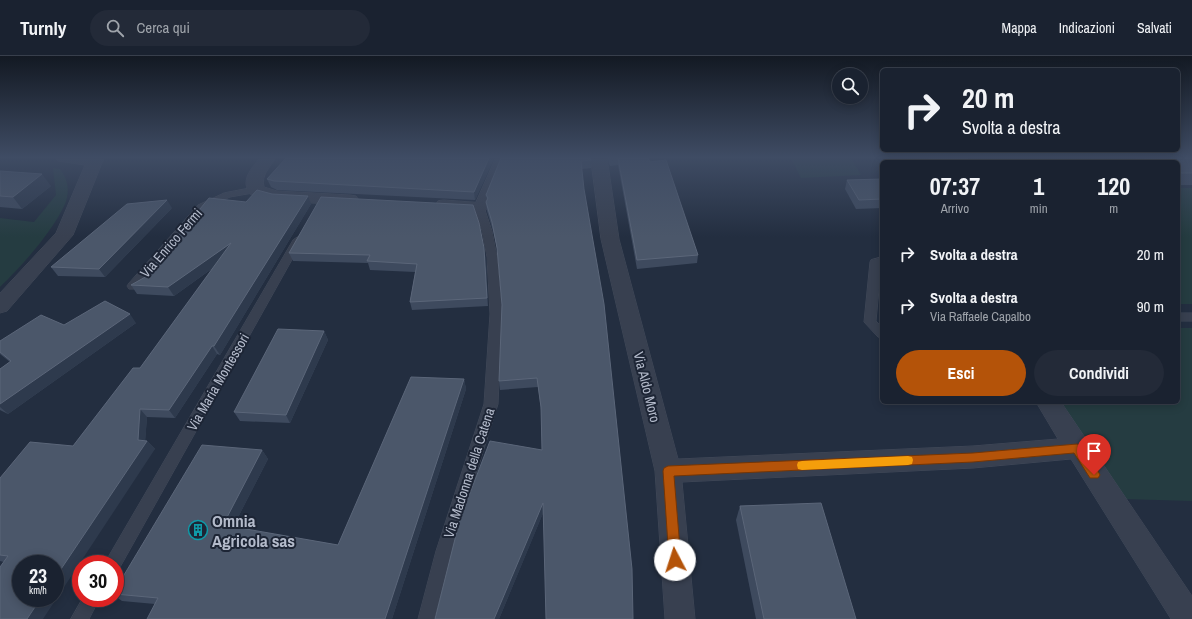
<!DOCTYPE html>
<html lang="it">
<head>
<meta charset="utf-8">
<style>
	body { margin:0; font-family:"Archivo Narrow",sans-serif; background:#232a38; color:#f1f3f6; height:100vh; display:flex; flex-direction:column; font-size:15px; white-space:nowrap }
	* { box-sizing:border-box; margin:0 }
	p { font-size:13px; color:#9fa4ab }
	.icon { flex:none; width:22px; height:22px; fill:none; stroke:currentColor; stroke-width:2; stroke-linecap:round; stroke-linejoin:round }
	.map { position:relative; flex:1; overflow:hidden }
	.sheet { position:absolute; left:880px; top:104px; width:300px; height:244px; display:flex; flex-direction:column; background:#1a2230; border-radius:6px; box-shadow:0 2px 10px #0003,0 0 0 1px #383f4c }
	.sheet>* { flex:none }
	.guide { position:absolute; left:880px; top:12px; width:300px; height:84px; border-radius:6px; box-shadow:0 2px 10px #0003,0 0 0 1px #383f4c; background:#1a2230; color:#f1f3f6; overflow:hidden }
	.fabs { position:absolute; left:832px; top:12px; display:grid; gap:8px }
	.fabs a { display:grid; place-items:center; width:36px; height:36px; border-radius:50%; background:#1a2230; box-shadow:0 2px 10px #0003,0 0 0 1px #383f4c; font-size:20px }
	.speed { position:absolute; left:12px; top:499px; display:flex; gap:8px; font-size:20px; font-weight:700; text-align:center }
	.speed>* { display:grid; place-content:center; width:52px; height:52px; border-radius:50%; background:#1a2230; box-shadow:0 2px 10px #0003,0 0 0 1px #383f4c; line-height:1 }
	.speed small { font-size:10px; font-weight:400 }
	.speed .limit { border:6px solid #d22; background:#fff; color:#111 }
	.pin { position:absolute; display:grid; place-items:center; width:34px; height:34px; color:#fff; margin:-41px -17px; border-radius:50% 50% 50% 0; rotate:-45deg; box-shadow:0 0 4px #0007 }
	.pin .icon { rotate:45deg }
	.me { position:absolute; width:44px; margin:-22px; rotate:355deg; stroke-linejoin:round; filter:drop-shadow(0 0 3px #0008) }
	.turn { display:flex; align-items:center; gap:14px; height:84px; padding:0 16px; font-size:18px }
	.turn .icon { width:52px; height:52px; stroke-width:2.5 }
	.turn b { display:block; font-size:28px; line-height:34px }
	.eta { display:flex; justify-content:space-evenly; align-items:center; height:68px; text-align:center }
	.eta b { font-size:24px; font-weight:700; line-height:28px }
	.button { display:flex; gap:8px; margin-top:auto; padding:8px 16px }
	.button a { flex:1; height:46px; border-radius:24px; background:#b45309; color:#fff; font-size:16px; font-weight:700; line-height:46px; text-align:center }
	.button a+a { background:#232a38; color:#f1f3f6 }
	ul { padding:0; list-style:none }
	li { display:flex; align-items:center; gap:12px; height:52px; padding:0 16px }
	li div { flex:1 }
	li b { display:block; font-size:15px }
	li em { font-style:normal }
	header { display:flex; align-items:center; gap:24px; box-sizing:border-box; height:56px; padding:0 20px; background:#1a2230; border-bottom:1px solid #383f4c }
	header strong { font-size:19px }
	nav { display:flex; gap:22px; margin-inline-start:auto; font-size:14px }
	.search { width:280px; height:36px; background:#232a38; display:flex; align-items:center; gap:10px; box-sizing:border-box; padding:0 14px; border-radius:22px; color:#9fa4ab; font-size:15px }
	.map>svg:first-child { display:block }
</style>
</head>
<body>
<header>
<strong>Turnly</strong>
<div class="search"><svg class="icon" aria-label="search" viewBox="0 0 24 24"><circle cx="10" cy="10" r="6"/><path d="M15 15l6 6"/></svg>Cerca qui</div>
<nav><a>Mappa</a><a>Indicazioni</a><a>Salvati</a></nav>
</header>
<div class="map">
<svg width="1192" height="563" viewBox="0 0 1192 563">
	<rect width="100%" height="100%" fill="#232e40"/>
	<g fill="#253c41">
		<polygon points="791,102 851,102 861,119 801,122"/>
		<polygon points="969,102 1068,102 1083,103 1086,106 972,106"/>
		<path d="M53,112L60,113C68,123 70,135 65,148C53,175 21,211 0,231V162L34,166L56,139Z"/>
		<rect x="1178" y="132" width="14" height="116"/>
		<polygon points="1178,272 1192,272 1192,445 1123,443 1061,346 1178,346"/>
	</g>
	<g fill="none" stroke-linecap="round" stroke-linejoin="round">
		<g stroke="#414959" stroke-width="1">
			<g id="lane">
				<polygon points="496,102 504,102 484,151 492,175 497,201 502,258 498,348 452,495 434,563 418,563 436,495 484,348 490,258 487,201 482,175 474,151"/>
				<polygon points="1093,102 1102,102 1106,106 1096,106"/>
				<polygon points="256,131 261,134 259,136 230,141 204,153 137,233 129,233 127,230 129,227 198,149 224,137"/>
				<polygon points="298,181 303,184 119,513 115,515 115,508 105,508 107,503 293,184"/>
				<polygon points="882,201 876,265 882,271 882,282 878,281 864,266 870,206 871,204"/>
				<rect x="1178" y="257" width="14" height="8"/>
				<polygon points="83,542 100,542 89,563 71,563"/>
			</g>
		</g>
		<g stroke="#414959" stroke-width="1">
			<g id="street">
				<polygon points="56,102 104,102 73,179 7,255 0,257 0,237 56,177 85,109 58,105"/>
				<path d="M260,102H276C270,111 261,119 264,131L277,135L350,139L356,140L359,144L356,148L350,149L276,145L250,138C240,124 251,113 260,102Z"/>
				<polygon points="591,102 607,102 619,183 678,403 973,390 1058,383 1036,346 1061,346 1192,540 1192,563 1171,563 1071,403 973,412 682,426 695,563 665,563 655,415 601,183"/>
				<polygon points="885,102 901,102 904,106 888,106"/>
				<polygon points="444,144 485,147 488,151 485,155 479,156 438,153 435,149 438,145"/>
			</g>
		</g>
		<use href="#lane" fill="#384050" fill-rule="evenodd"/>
		<use href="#street" fill="#384050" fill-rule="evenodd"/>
	</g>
	<g fill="#3e4a5e">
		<polygon points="494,102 475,144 277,134 271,131 267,123"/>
		<polygon points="501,102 590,102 591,112 582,113 543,457 499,563 435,563 542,394 541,355 538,331 500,334 499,325 502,249 498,196 493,175 487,155 486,146 487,145 486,139"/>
		<polygon points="607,102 648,102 698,199 697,207 637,213 618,109 610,110"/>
		<polygon points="919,102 967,102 970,106 921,106"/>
		<polygon points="1135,102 1192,102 1192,129 1178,129 1178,106 1133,106"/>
		<polygon points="0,115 51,130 22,153 0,151"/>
		<polygon points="882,123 882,152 856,153 845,133 847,124"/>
		<polygon points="246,146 311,148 220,299 217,298 175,362 147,361 145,385 147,385 155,393 4,506 0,505 0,422 73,390 140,312 213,212 174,240 137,238 131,229 152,217 150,214"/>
		<polygon points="172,152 105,221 58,220 51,211"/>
		<polygon points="289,197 486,201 488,250 412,254 410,246 415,216 370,214 368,207 293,205"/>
		<polygon points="136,267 8,358 0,354 0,313 10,306 0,298 0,285 64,269"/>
		<polygon points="324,275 328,284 290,367 240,365 234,356"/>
		<polygon points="464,323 466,333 392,563 147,563 155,548 122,545 115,540 115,534 262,394 268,403 233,471 338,489"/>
		<polygon points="740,450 856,563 756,563 736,464"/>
	</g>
	<g fill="#2e3a4d">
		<polygon points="489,102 494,102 475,144 474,136"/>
		<polygon points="42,118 51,130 22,153 13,141"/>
		<polygon points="308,140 311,148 220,299 214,290"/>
		<polygon points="167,144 172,152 105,221 99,213"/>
		<polygon points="231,187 235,196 174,240 168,231"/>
		<polygon points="484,192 486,201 488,250 487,242"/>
		<polygon points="130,258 136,267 8,358 0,351 0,348"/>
		<polygon points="324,275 328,284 290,367 286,359"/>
		<polygon points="212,290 217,298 175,362 169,354"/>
		<polygon points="464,323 466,333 392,563 385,563"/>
		<polygon points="140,353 147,361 145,388 147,385 155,393 43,563 27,563 41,542 55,542 55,522 138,384"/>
		<polygon points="262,394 268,403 230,477 223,469"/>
		<polygon points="543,447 544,455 499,563 494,563"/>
	</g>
	<g fill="#4b576a" stroke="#5b6679">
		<polygon points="286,102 489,102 474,136 274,125 267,123"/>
		<polygon points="501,102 590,102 591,104 581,105 584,133 604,248 632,513 633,563 546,563 543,447 494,563 435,563 460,463 490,385 542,394 541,351 537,322 499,325 502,249 497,192 492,166 486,146 488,142 486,139"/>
		<polygon points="618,102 648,102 650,106 666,104 698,199 637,204"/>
		<polygon points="928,102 967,102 970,106 930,106"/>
		<polygon points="1144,102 1192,102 1192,117 1178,117 1178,106 1148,106"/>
		<polygon points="0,115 42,118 13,141 0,140"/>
		<polygon points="882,123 882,143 859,144 847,124"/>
		<polygon points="257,134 272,138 308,140 214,290 212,290 169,354 140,353 138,384 147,385 55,522 55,508 21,508 21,542 41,542 27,563 0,563 0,511 8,500 0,499 0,422 30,386 73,390 133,312 140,312 231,187 168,231 131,229 156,215 150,214 209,142 246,146"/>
		<polygon points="321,141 473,149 479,167 484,192 487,242 410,246 417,208 367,205 370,199 289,197"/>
		<polygon points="167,144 99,213 51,211 127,148"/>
		<polygon points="105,245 130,258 0,348 0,313 11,305 0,296 0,285 41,259 64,269"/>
		<polygon points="278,273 324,275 286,359 234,356"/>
		<polygon points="411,321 464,323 385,563 147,563 158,542 115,538 115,534 202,389 262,394 223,469 338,489"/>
		<polygon points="821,447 856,563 764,563 740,450"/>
	</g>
	<linearGradient id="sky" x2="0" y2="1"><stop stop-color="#131923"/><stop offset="0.56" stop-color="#3f4c64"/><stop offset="1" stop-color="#3f4c64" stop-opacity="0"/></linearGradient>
	<rect width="1192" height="181" fill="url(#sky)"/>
	<polygon fill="#b45309" stroke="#753606" points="1077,388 1081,389 1098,415 1100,419 1098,422 1090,422 1074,397 973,406 674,420 681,504 679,508 675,510 671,508 669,504 663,415 664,412 668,410 973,397"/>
	<polygon fill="#f59e0b" points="908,400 912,401 913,404 912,408 908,409 802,414 798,413 797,409 798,406 802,405"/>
	<defs>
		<g id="building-ring" transform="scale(1)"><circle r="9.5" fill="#1d2535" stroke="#0f9aa8" stroke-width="1.5"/><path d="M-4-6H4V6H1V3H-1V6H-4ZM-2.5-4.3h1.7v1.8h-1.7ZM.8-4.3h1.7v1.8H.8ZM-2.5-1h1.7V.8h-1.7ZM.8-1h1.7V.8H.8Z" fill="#0f9aa8"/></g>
	</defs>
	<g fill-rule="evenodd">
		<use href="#building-ring" x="198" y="474"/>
	</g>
	<g text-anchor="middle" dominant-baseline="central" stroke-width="4" stroke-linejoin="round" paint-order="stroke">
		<g font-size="14" fill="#b4bbcb" stroke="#1d2535">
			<text transform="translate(171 187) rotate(-49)">Via Enrico Fermi</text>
			<text transform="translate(218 326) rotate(-60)">Via Maria Montessori</text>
			<text transform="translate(647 331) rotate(76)">Via Aldo Moro</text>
			<text transform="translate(469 417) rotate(-72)">Via Madonna della Catena</text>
		</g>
		<g font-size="17" font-weight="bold" fill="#b4bbcb" stroke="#1d2535" text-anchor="start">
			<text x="212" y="464">Omnia<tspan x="212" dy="20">Agricola sas</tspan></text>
		</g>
	</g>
</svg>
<div class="fabs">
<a><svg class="icon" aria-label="search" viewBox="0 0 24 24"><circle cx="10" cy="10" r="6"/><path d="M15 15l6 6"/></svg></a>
</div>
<div class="speed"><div>23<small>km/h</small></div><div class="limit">30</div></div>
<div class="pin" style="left:1094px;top:419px;background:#d93025"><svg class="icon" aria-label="arrive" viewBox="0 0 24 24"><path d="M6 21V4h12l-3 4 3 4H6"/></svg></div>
<svg class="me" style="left:675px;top:504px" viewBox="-20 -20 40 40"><circle r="19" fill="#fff"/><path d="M0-13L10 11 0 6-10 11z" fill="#b45309"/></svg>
<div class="guide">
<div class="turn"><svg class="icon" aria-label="right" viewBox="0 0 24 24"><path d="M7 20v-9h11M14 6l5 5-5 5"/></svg><div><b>20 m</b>Svolta a destra</div></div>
</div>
<section class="sheet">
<div class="eta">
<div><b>07:37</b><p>Arrivo</p></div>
<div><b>1</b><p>min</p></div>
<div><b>120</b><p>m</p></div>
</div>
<ul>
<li><svg class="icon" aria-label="right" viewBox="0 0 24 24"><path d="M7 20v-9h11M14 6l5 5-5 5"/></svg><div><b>Svolta a destra</b></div><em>20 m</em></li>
<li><svg class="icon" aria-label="right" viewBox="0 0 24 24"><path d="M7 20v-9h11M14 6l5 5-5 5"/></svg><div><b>Svolta a destra</b><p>Via Raffaele Capalbo</p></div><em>90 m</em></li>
</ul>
<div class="button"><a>Esci</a><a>Condividi</a></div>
</section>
</div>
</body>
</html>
